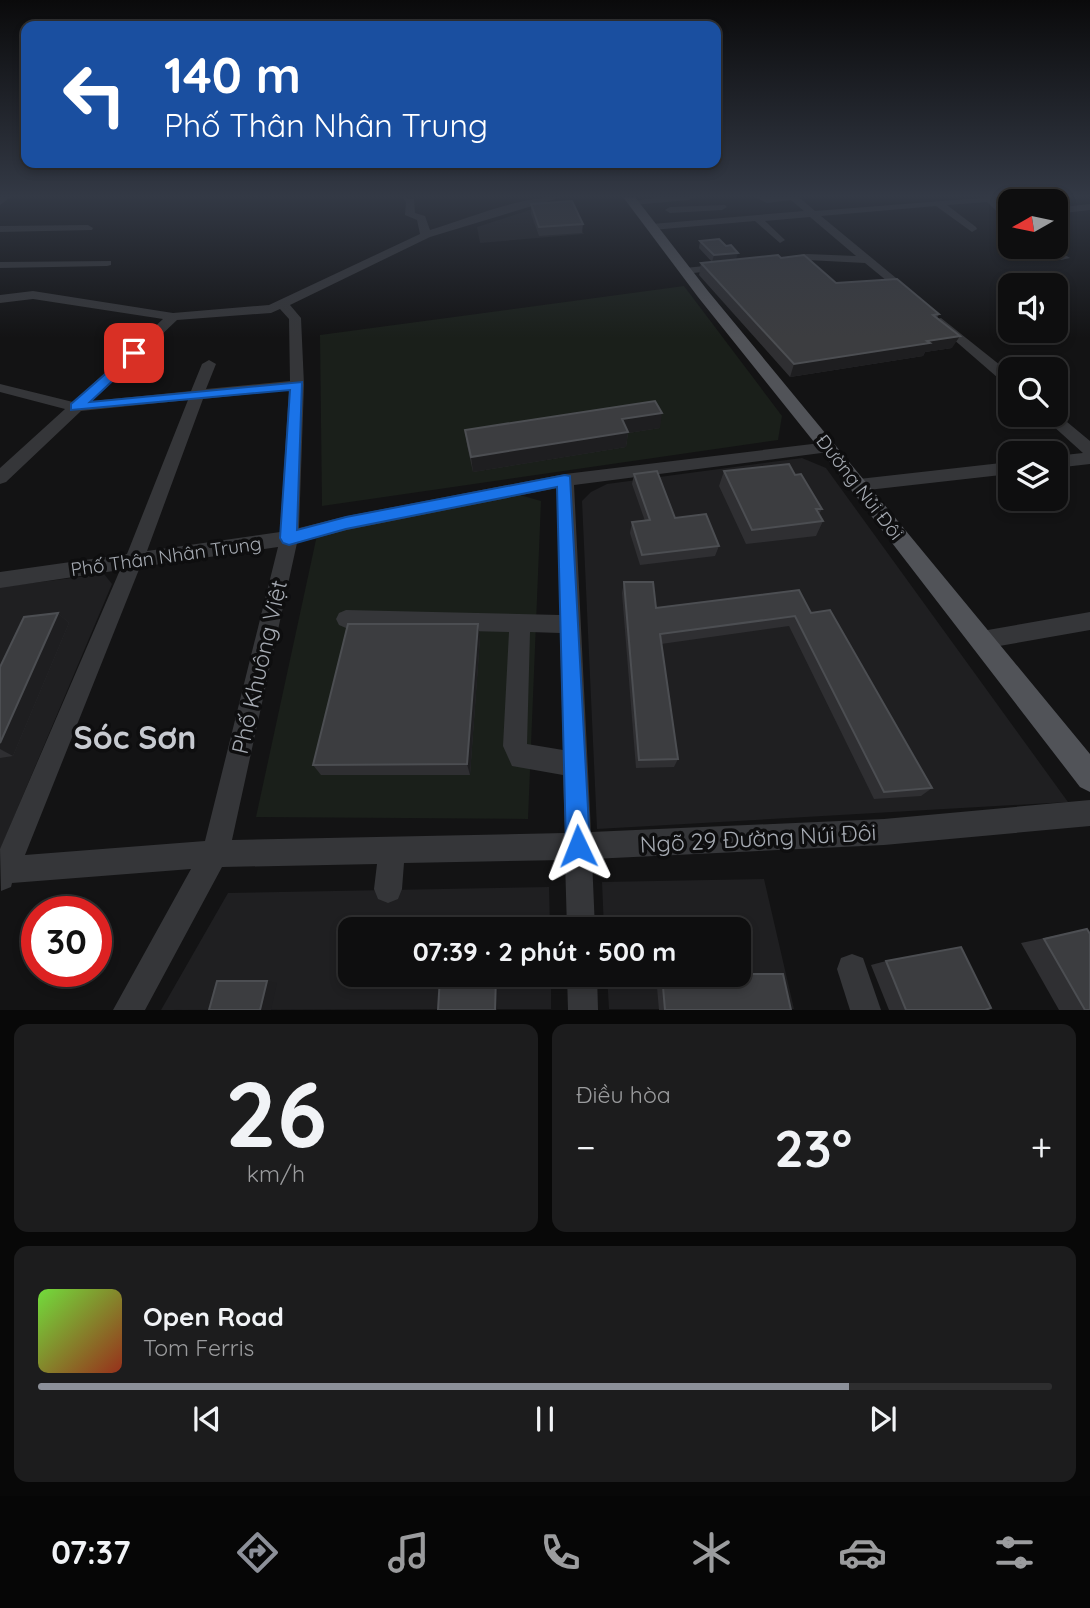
<!DOCTYPE html>
<html lang="vi">
<meta charset="utf-8">
<style>
:root{--surface:#0e0e0f;--page:#1c1c1d;--text:#f1f3f6;--muted:#9b9c9e;--line:#2e2e2f;--accent:#8c9099}
body{margin:0;font-family:Quicksand,sans-serif;background:var(--page);color:var(--text);height:100vh;display:flex;flex-direction:column;font-size:26px;white-space:nowrap}
*{box-sizing:border-box;margin:0}
p{font-size:23px;color:var(--muted)}
.icon{flex:none;width:38px;height:38px;fill:none;stroke:currentColor;stroke-width:2;stroke-linecap:round;stroke-linejoin:round}
.map{position:relative;height:1010px;overflow:hidden}
.details{display:flex;flex-direction:column;gap:14px;padding:14px;background:#080808;flex:1}
.details>*{flex:none}
.banner{position:absolute;left:21px;top:21px;width:700px;height:147px;border-radius:14px;box-shadow:0 4px 10px #0003,0 0 0 2px var(--line);background:#1a4fa0;color:#fff;overflow:hidden}
.needle{width:46px;rotate:261deg}
.fabs{position:absolute;left:998px;top:189px;display:grid;gap:14px}
.fabs a{display:grid;place-items:center;width:70px;height:70px;border-radius:14px;background:var(--surface);box-shadow:0 4px 10px #0003,0 0 0 2px var(--line);font-size:35px}
.speed{position:absolute;left:21px;top:896px;display:flex;gap:14px;font-size:35px;font-weight:700;text-align:center}
.speed>*{display:grid;place-content:center;width:91px;height:91px;border-radius:50%;background:var(--surface);box-shadow:0 4px 10px #0003,0 0 0 2px var(--line);line-height:1}
.speed .limit{border:10px solid #d22;background:#fff;color:#111}
.pin{position:absolute;display:grid;place-items:center;width:60px;height:60px;color:#fff;margin:-30px;border-radius:14px;box-shadow:0 4px 10px #0006}
.me{position:absolute;width:77px;margin:-38px;rotate:358deg;stroke-linejoin:round;filter:drop-shadow(0 0 5px #0008)}
.turn{display:flex;align-items:center;gap:24px;height:147px;padding:0 28px;font-size:32px}
.turn .icon{width:91px;height:91px;stroke-width:2.5}
.turn b{display:block;font-size:49px;line-height:60px}
.big{font-size:52px;font-weight:700;line-height:1.1}
.details .tile{flex:1;display:flex;flex-direction:column;justify-content:center;gap:10px;min-width:0;padding:0 24px;border-radius:14px;background:var(--page)}
.details .dial{align-items:center;gap:0}
.dial b{font-size:91px;line-height:1}
.song{display:flex;align-items:center;gap:21px}
.cover{width:84px;height:84px;border-radius:10px;background:linear-gradient(135deg,hsl(100 70% 55%),hsl(10 70% 35%))}
.played{height:7px;border-radius:4px;background:linear-gradient(90deg,var(--accent) 80%,var(--line) 80%)}
.keys{display:flex;justify-content:space-around;direction:ltr}
.heat{display:flex;justify-content:space-between;align-items:center;font-size:38px;direction:ltr}
.details .tiles{flex:1;display:grid;gap:14px;grid-template-columns:1fr 1fr}
.tile:last-child{grid-column:span 2}
.trip{position:absolute;left:338px;top:917px;width:413px;height:70px;border-radius:14px;background:var(--surface);box-shadow:0 4px 10px #0003,0 0 0 2px var(--line);font-weight:700;line-height:70px;text-align:center}
.tab-bar{display:flex;height:112px;justify-content:space-around;align-items:center;background:#060606;color:var(--muted)}
.tab-bar .icon{width:49px;height:49px}
.tab-bar .on{color:var(--accent)}
.tab-bar b{font-size:32px;color:var(--text)}
.map>svg:first-child{display:block}
.built{fill:#1f1f21}
.green{fill:#1a1f1a}
.lines{fill:none;stroke-linecap:round;stroke-linejoin:round}
.minor{fill:#353639;fill-rule:evenodd}
.major{fill:#515358;fill-rule:evenodd}
.wall{fill:#2f2f32}
.shaded-wall{fill:#1e1e20}
.building{fill:#3c3d40;stroke:#4c4e52;stroke-width:2}
.route{fill:#1a73e8;stroke:#114b97;stroke-width:2}
.labels{text-anchor:middle;dominant-baseline:central;stroke-width:7;stroke-linejoin:round;paint-order:stroke}
.street-label{font-size:19px;fill:#a6abb3;stroke:#0e0e0f}
.near-street-label{font-size:23px;fill:#a6abb3;stroke:#0e0e0f}
.near-district-label{font-size:32px;font-weight:bold;fill:#c7cad0;stroke:#0e0e0f}
</style>
<div class="map">
<svg width="1090" height="1010" viewBox="0 0 1090 1010">
<rect width="100%" height="100%" fill="#131314"/>
<g class="built">
<path d="M554 202 560 206H569L584 234 480 243 477 227Z"/>
<path d="M802 458 826 468 1068 802 597 829 582 501 591 492 607 484Z"/>
<path d="M104 574 112 584 0 850V587Z"/>
<path d="M764 879 794 1009H609L607 975H738V929H604L602 882Z"/>
<path d="M549 887 550 929H350V975H551V1009L161 1010 228 893Z"/>
</g>
<g class="green">
<path d="M684 286 782 416 778 440 322 506 320 335Z"/>
<path d="M520 495 541 501 528 819 256 817 317 535Z"/>
</g>
<g class="lines">
<g class="minor">
<path d="M0 197H11L0 205Z"/>
<path d="M402 197 414 199 415 213 425 216 430 230C471 218 518 196 562 197L430 237 290 305 301 318 304 385 299 528 347 516 565 474 829 442 837 447 829 452 574 485 591 832 884 819 1090 800V826L884 845 592 859 595 929H567L565 860 404 863 402 889 398 899 388 903 378 899 374 889 377 864 222 867 145 1010H113L191 869 12 883 11 887 1 891 0 849 120 570 0 588V572L127 554 188 400 81 411 6 482 0 484V468L65 409 0 392V384L73 402 163 319 33 299 0 303V295L33 291 173 313 269 305 420 234 417 220 405 215 406 202ZM280 309 289 319 290 381 206 389 216 364 209 360 202 364 191 391 92 401 177 320 271 313ZM289 390 280 532 147 551 203 399ZM557 488 560 615 346 610 339 613 336 619 339 625 346 628 509 632 503 746 512 766 563 775 565 833 232 840 297 543 347 530ZM278 547 205 841 25 855 140 567ZM530 632 560 633 563 750 527 744Z"/>
<path d="M658 197H694L689 200 632 205 627 202Z"/>
<path d="M754 197H799L815 211 993 197 1010 215V224L987 202 947 205 976 227 977 229 972 232 936 206 821 216 913 292V298L909 299 865 263 807 260 779 262V258L807 254 856 256 810 217 765 221 785 240 780 243 755 221 652 230 647 227 652 224 804 211 791 200 767 203Z"/>
<path d="M1090 204V210L1055 214V208Z"/>
<path d="M725 205 727 207 722 210 670 213 665 210 670 207Z"/>
<path d="M88 225 93 228 92 230 0 232V226Z"/>
<path d="M1039 247H1052L1070 258 1061 260Z"/>
<path d="M111 261V265L107 266 0 268V262Z"/>
<path d="M724 264 728 265V269L685 274 679 271 685 268Z"/>
<path d="M941 318 1010 373V385L1005 384 937 325V319Z"/>
<path d="M1055 412 1090 441V464L1055 468V456L1083 453 1041 415H1055Z"/>
<path d="M1010 462V474L859 491 851 485 859 479Z"/>
<path d="M1090 612V630L982 649 975 647 971 640 975 633 982 631Z"/>
<path d="M852 954 863 958 881 1010H850L837 969 841 958Z"/>
<path d="M567 975H597L598 1010H568Z"/>
</g>
<path class="major" d="M623 197H635L708 291 1090 754V792L1080 787 822 452 698 297Z"/>
</g>
<g class="wall">
<path d="M531 204 583 224 582 233 539 236 531 214Z"/>
<path d="M700 241 726 246 736 259 781 258 836 283 939 314 937 318 952 348 925 352 923 356 790 377 699 275 701 263 712 262 699 248Z"/>
<path d="M660 428 628 433 626 447 473 472 467 445 465 430Z"/>
<path d="M724 471 795 475 822 509 819 514 823 521 816 536 746 544 719 486Z"/>
<path d="M634 474 675 518 719 546 715 556 640 565 630 533 632 522 645 521 632 484Z"/>
<path d="M624 582 656 608 811 613 932 788 921 796 874 799 789 626 661 644 678 759 674 767 636 768 622 593Z"/>
<path d="M58 613 69 623 13 756 0 758V667Z"/>
<path d="M480 638 470 775H321L313 765Z"/>
<path d="M1087 929 1090 1010H1059L1021 943Z"/>
<path d="M886 961 985 1010H889L871 965Z"/>
<path d="M659 975H738L791 1010H659L656 976Z"/>
</g>
<g class="shaded-wall">
<path d="M738 253 736 259 712 262 714 255Z"/>
<path d="M960 336 952 348 925 352 923 356 790 377 794 364Z"/>
<path d="M662 413 660 428 628 433 626 447 473 472 471 457 622 419Z"/>
<path d="M58 613 69 623 13 756 0 749V743Z"/>
<path d="M478 624 480 638 470 775 467 764Z"/>
<path d="M496 977 498 979 497 1010H495Z"/>
<path d="M267 981 277 983 271 1010H260Z"/>
</g>
<g class="building">
<path d="M572 201 583 224 539 227 531 204Z"/>
<path d="M719 239 726 246 731 245 738 253 714 255 700 241Z"/>
<path d="M778 255 781 258 804 255 836 283 897 279 939 314 933 315 960 336 927 341 930 343 794 364 701 263Z"/>
<path d="M655 401 662 413 622 419 628 432 471 457 465 430Z"/>
<path d="M789 464 795 475 801 474 822 509H816L823 521 752 530 724 471Z"/>
<path d="M657 471 675 518 706 514 719 546 642 555 632 522 650 520 634 474Z"/>
<path d="M624 582H653L656 608 799 590 811 613 830 610 932 788 884 792 795 616 660 634 678 759 639 760Z"/>
<path d="M58 613 0 743V667L24 617Z"/>
<path d="M348 624H478L467 764 313 765Z"/>
<path d="M1087 929 1090 934V1010H1085L1044 939Z"/>
<path d="M961 947 991 1008 985 1010H906L886 961Z"/>
<path d="M738 974H783L791 1010H665L662 975H738Z"/>
<path d="M440 977H496L495 1010H438Z"/>
<path d="M217 981H267L260 1010H209Z"/>
</g>
<linearGradient id="sky" x2="0" y2="1"><stop stop-color="#0a0a0b"/><stop offset="0.58" stop-color="#333945"/><stop offset="1" stop-color="#333945" stop-opacity="0"/></linearGradient>
<rect width="1090" height="338" fill="url(#sky)"/>
<path class="route" d="M134 349 141 353 139 356 90 402 302 382 297 530 346 517 565 475 570 476 590 846 586 855 578 858 569 855 566 846 557 487 346 529 289 545 283 543 280 538 290 390 71 410V404Z"/>
<g class="labels">
<g class="street-label">
<text transform="translate(860 487) rotate(52)">Đường Núi Đôi</text>
<text transform="translate(166 556) rotate(-8)">Phố Thân Nhân Trung</text>
</g>
<g class="near-street-label">
<text transform="translate(259 667) rotate(-77)">Phố Khuông Việt</text>
<text transform="translate(758 838) rotate(-3)">Ngõ 29 Đường Núi Đôi</text>
</g>
<g class="near-district-label">
<text x="135" y="737">Sóc Sơn</text>
</g>
</g>
</svg>
<div class="fabs">
<a><svg class="needle" viewBox="-14 -14 28 28"><path d="M0-13l5 13h-10z" fill="#e53935"/><path d="M0 13l5-13h-10z" fill="#9b9c9e"/></svg></a>
<a><svg class="icon" aria-label="sound" viewBox="0 0 24 24"><path d="M4 9h4l5-4v14l-5-4H4zM17 9q2 3 0 6"/></svg></a>
<a><svg class="icon" aria-label="search" viewBox="0 0 24 24"><circle cx="10" cy="10" r="6"/><path d="M15 15l6 6"/></svg></a>
<a><svg class="icon" aria-label="layers" viewBox="0 0 24 24"><path d="M12 4l9 5-9 5-9-5zM3 14l9 5 9-5"/></svg></a>
</div>
<div class="speed"><div class="limit">30</div></div>
<div class="pin" style="left:134px;top:353px;background:#d93025"><svg class="icon" aria-label="arrive" viewBox="0 0 24 24"><path d="M6 21V4h12l-3 4 3 4H6"/></svg></div>
<svg class="me" style="left:578px;top:846px" viewBox="-20 -20 40 40"><path d="M0-17L14 15 0 8-14 15z" fill="#1a73e8" stroke="#fff" stroke-width="4"/></svg>
<div class="trip">07:39 · 2 phút · 500 m</div>
<div class="banner">
<div class="turn"><svg class="icon" aria-label="left" viewBox="0 0 24 24"><path d="M17 20v-9H6M10 6l-5 5 5 5"/></svg><div><b>140 m</b>Phố Thân Nhân Trung</div></div>
</div>
</div>
<section class="details">
<div class="tiles">
<div class="tile dial"><b>26</b><p>km/h</p></div>
<div class="tile"><p>Điều hòa</p>
<div class="heat"><a>−</a><b class="big">23°</b><a>+</a></div>
</div>
<div class="tile">
<div class="song"><i class="cover"></i><div><b>Open Road</b><p>Tom Ferris</p></div></div>
<div class="played"></div>
<div class="keys"><svg class="icon" aria-label="previous" viewBox="0 0 24 24"><path d="M18 5L8 12l10 7zM5 5v14"/></svg><svg class="icon" aria-label="pause" viewBox="0 0 24 24"><path d="M8 5v14M16 5v14"/></svg><svg class="icon" aria-label="next" viewBox="0 0 24 24"><path d="M6 5l10 7-10 7zM19 5v14"/></svg></div>
</div>
</div>
</section>
<nav class="tab-bar">
<b>07:37</b>
<svg class="icon on" aria-label="directions" viewBox="0 0 24 24"><path d="M12 3l9 9-9 9-9-9zM9 14v-3h6M13 9l2 2-2 2"/></svg>
<svg class="icon" aria-label="music" viewBox="0 0 24 24"><path d="M9 18V5l10-2v13"/><circle cx="6" cy="18" r="3"/><circle cx="16" cy="16" r="3"/></svg>
<svg class="icon" aria-label="phone" viewBox="0 0 24 24"><path d="M5 4h4l2 5-3 2q2 4 5 5l2-3 5 2v4C11 20 4 13 5 4z"/></svg>
<svg class="icon" aria-label="climate" viewBox="0 0 24 24"><path d="M12 3v18M4 7l16 10M4 17L20 7"/></svg>
<svg class="icon" aria-label="car" viewBox="0 0 24 24"><path d="M5 17H2v-5l4-1 3-4h7l3 4 3 1v5h-3M9 17h6M6 11h13"/><circle cx="7" cy="17" r="2"/><circle cx="17" cy="17" r="2"/></svg>
<svg class="icon" aria-label="filters" viewBox="0 0 24 24"><path d="M4 7h16M4 17h16"/><circle cx="9" cy="7" r="2"/><circle cx="15" cy="17" r="2"/></svg>
</nav>
